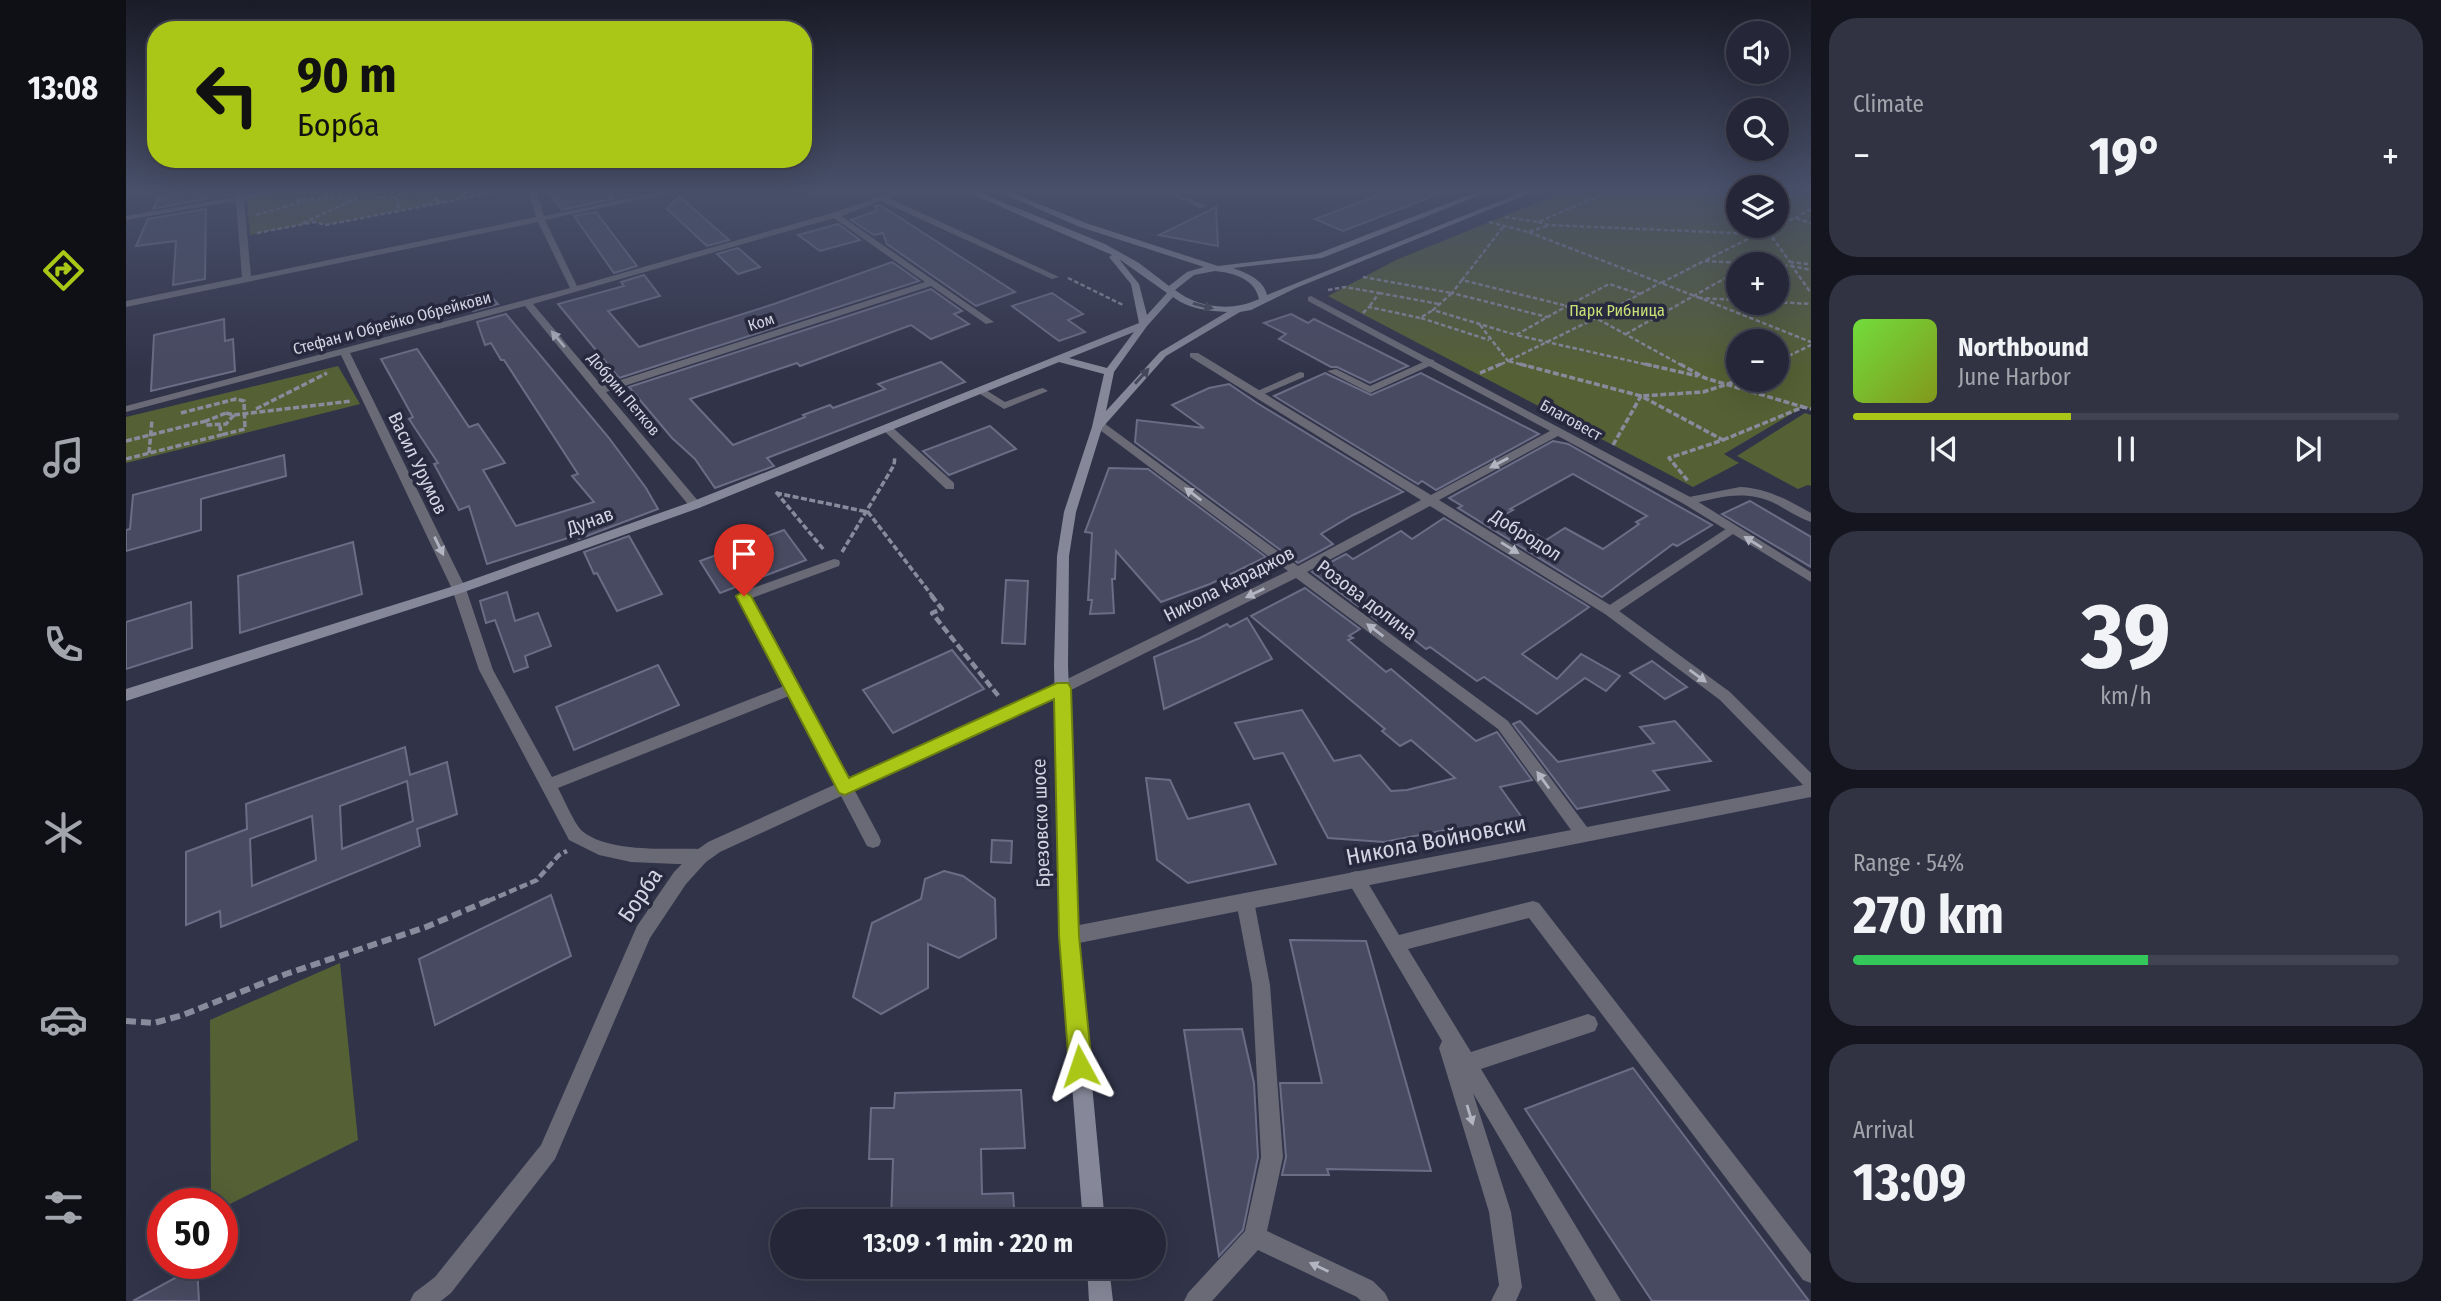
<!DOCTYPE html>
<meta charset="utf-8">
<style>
:root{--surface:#252637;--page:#313242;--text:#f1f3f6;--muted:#a3a5ad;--line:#424352;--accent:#aac718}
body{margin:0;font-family:"Fira Sans Condensed",sans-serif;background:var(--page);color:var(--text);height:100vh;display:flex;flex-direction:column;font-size:26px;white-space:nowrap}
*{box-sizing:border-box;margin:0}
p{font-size:23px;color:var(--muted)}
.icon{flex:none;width:38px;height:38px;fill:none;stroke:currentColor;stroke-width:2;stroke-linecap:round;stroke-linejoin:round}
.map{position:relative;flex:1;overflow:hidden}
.sheet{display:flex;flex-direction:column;gap:18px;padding:18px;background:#14151e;width:630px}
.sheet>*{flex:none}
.hud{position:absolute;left:21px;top:21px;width:665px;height:147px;border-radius:28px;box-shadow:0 7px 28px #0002,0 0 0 2px var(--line);background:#aac718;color:#111;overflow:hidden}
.controls{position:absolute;left:1600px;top:21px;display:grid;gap:14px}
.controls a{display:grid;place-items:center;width:63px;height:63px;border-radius:50%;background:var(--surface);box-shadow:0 7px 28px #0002,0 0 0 2px var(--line);font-size:35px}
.speed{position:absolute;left:21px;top:1188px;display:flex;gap:14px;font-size:35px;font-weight:700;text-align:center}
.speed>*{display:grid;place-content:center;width:91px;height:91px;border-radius:50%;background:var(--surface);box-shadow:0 7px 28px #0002,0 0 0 2px var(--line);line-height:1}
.speed .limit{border:10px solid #d22;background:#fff;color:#111}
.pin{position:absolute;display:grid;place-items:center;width:60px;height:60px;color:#fff;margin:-72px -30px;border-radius:50% 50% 50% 0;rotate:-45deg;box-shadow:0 0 7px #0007}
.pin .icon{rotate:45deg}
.me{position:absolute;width:77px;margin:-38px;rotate:355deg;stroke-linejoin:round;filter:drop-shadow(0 0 5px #0008)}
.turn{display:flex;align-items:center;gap:24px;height:147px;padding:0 35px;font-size:32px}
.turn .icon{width:91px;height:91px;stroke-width:2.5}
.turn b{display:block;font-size:49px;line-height:60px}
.big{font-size:52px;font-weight:700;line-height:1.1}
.sheet .widget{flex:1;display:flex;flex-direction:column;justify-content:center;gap:10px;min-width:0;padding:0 24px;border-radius:28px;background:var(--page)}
.sheet .dial{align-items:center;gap:0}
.dial b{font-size:91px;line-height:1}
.song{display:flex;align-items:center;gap:21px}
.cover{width:84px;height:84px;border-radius:10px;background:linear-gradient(135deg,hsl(100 70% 55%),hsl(70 70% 35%))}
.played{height:7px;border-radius:4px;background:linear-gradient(90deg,var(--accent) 40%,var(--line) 40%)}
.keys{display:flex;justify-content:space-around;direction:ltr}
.heat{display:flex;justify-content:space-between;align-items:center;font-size:38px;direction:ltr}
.charge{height:10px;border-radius:5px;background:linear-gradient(90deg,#34c759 54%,var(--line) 0)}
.trip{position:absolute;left:644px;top:1209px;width:396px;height:70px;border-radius:35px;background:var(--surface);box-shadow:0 7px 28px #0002,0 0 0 2px var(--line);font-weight:700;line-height:70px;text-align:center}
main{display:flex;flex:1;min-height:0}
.dock{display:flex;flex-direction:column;width:126px;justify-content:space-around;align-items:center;background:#0f0f16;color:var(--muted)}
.dock .icon{width:49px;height:49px}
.dock .active{color:var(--accent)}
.dock b{font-size:32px;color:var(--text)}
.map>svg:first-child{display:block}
.green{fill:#566035;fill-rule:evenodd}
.building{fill:#484a61;stroke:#6b6d86;stroke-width:2;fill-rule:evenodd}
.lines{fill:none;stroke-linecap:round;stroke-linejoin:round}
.path-far3{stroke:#898b9c;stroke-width:2.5;stroke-dasharray:4.5 2.5;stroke-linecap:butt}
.path-far2{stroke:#898b9c;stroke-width:3.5;stroke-dasharray:6 2.5;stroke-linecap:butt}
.path-far1{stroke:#898b9c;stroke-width:4.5;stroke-dasharray:8 3.5;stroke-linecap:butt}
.path{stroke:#898b9c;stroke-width:6;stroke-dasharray:10 5;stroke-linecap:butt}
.lane{fill:#696a76;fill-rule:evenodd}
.street{fill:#696a76;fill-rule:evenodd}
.secondary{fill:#868899;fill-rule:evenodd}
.oneway{fill:#444659}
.oneway2{fill:#b3b5c2}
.route{fill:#aac718;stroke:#6e8110;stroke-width:2}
.labels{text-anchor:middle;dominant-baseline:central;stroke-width:7;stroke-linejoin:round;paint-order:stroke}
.far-park-label{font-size:16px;fill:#c9e177;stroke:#28293e}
.far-street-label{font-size:16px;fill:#d3d5e3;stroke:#28293e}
.street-label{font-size:19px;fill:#d3d5e3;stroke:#28293e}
.near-street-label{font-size:23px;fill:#d3d5e3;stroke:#28293e}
</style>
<main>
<nav class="dock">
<b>13:08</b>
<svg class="icon active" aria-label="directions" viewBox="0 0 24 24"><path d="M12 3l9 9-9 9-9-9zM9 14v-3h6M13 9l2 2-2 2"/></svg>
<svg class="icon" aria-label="music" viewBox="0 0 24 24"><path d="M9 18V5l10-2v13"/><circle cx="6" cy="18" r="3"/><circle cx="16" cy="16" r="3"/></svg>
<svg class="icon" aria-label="phone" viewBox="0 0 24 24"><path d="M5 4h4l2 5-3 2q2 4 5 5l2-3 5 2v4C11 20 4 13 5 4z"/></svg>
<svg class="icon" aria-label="climate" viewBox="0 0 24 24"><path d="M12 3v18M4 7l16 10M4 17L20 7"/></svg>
<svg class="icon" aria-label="car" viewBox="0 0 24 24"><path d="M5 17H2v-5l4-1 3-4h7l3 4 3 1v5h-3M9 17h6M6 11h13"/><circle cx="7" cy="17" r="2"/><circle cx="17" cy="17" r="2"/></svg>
<svg class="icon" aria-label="filters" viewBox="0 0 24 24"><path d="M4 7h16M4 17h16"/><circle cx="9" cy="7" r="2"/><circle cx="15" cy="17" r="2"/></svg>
</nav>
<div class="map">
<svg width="1685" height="1301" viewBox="0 0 1685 1301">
<rect width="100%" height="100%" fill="#313349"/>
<g class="green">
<path d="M173 190H360L362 193 200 225 189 222 124 235 121 199Z"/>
<path d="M1442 190H1612V226H1650V190H1685V409L1677 407 1598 454 1613 463 1567 487 1202 296 1270 260ZM1612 264H1650V303H1612ZM1612 341H1650V380H1612Z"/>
<path d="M212 366 234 404 0 463V417Z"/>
<path d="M1679 413 1685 415V486L1682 485 1672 489 1611 456Z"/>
<path d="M214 963 232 1140 96 1208V1204H85L84 1020Z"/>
</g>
<g class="building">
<path d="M66 190H81L80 199 27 209 33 196Z"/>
<path d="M422 190H486L487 199 436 210Z"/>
<path d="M1266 190 1318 192 1217 231 1189 219Z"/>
<path d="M553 196 603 240 581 246 541 209Z"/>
<path d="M753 205 762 210 889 292 850 306 761 244 757 233 748 235 725 220 750 211 749 206Z"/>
<path d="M1090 207 1092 246 1033 235 1074 215Z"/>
<path d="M80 209 79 279 47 285 50 241 10 246 22 219Z"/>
<path d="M470 212 511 266 488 273 448 216Z"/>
<path d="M712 224 734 240 694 251 672 235Z"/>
<path d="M612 248 634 267 612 274 591 254Z"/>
<path d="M766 262 793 281 493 378 432 304 498 286 495 282 518 275 534 296 482 311 513 347 648 304Z"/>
<path d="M805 289 836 311 828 314 843 324 805 339 785 325 674 366 671 363 564 399 607 445 679 417 677 415 704 405 707 408 759 389 752 384 815 362 839 382 641 458 648 466 589 488 569 459 546 438 503 387Z"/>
<path d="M361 292 372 304 347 311 342 296Z"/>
<path d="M926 293 957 314 942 320 959 332 933 341 886 306Z"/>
<path d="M380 314 483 438 520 488 532 509 453 539 451 535 361 564 343 506 333 510 308 464 312 463 283 419 287 417 255 359 291 349 343 427 352 424 379 463 357 470 390 526 468 502 446 476 452 474 378 360H375L365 343 359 345 351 322Z"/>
<path d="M1165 314 1182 323 1188 319 1282 366 1244 383 1211 367H1205L1153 339 1160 334 1138 323Z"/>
<path d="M98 319 99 341 107 339 109 371 25 391 28 335Z"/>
<path d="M1199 373 1245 395 1295 373 1413 434 1310 490 1296 481 1292 484 1148 396Z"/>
<path d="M1103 384 1131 403 1277 492 1227 515 1195 534 1207 544 1172 563 1009 442 1011 420 1078 428 1046 405 1083 388Z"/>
<path d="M864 426 890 449 823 475 797 451Z"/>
<path d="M1427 441 1442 444 1586 525 1551 546 1547 544 1476 597 1332 508 1336 506 1323 498ZM1447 474 1521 516 1510 522 1513 524 1477 549 1439 528 1420 540 1378 515 1387 510 1384 509Z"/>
<path d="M158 455 160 476 75 499V530L0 551V530L4 529 7 495Z"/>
<path d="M983 468 1022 469 1140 557 1084 584 1035 602 990 551 989 579H986L988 613 964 614 966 600H962L966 533 959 532Z"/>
<path d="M1624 501 1685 537V567L1596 514Z"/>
<path d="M1318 518 1463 607 1396 654 1431 679 1455 654 1494 676 1480 691 1459 678 1411 714 1358 677 1351 681 1304 647 1300 649 1258 616 1251 620 1186 572 1220 554 1227 559 1275 531 1286 539Z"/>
<path d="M658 530 680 560 594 593 574 561Z"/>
<path d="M503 536 536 594 491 611 471 573 468 574 458 552Z"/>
<path d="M227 542 236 594 114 633 112 576Z"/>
<path d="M880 580 902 581 899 644 876 643Z"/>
<path d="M1179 588 1234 629 1223 636 1227 638 1222 640 1260 672 1265 669 1350 741 1371 732 1406 780 1374 787 1397 819 1321 833 1319 830 1258 842 1202 838 1157 753 1128 759 1109 723 1176 710 1208 761 1234 755 1265 791 1281 790 1329 778 1285 740 1274 746 1256 731 1259 729 1125 616Z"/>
<path d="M381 592 389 621 412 613 425 646 399 656 402 667 388 672 369 620 360 623 354 601Z"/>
<path d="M65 602 66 648 0 669V622Z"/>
<path d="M1121 618 1146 659 1038 709 1028 657 1074 638 1101 624 1104 627Z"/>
<path d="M826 650 858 689 767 733 737 690Z"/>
<path d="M1526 661 1561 687 1539 699 1504 673Z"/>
<path d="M532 665 553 705 448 750 430 707Z"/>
<path d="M1394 721 1432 762 1528 743 1514 727 1549 721 1585 761 1527 771 1543 790 1451 809 1387 724Z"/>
<path d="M279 747 284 775 321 762 331 814 291 829 294 846 95 927 94 911 60 925V852L121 829 120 804ZM281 781 287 821 216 849 214 806ZM186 816 190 860 126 886 124 839Z"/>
<path d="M1020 778 1044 780 1062 819 1123 804 1150 864 1062 883 1031 860Z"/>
<path d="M866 840 886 841 885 863 865 862Z"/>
<path d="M818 871 837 876 869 899 870 938 833 958 802 944V988L755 1014 727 997 746 923 795 899 799 879Z"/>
<path d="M425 895 445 956 309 1025 293 959Z"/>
<path d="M1164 940 1240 941 1305 1171 1201 1169 1203 1175H1156L1160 1157 1154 1083H1196Z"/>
<path d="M1116 1029 1128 1083 1132 1157 1117 1230 1093 1256 1058 1030Z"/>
<path d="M1507 1068 1683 1301H1526L1399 1109Z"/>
<path d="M895 1090 899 1148 855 1149 856 1194 887 1193 889 1222H765L767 1159H743L745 1108H768L769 1093Z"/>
<path d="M71 1266 73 1301H7Z"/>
</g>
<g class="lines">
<g class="path-far3">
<path d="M242 190V196L265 198 287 190"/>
<path d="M289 190 316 202"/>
<path d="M198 196 219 190"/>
<path d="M270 197 273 211"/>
<path d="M333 198 345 190"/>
<path d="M170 200 232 197"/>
<path d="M1650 202 1681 190"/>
<path d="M130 215 179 201"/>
<path d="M1379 217 1412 222 1487 190"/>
<path d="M1650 218 1657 223 1641 230 1664 262"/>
<path d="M1669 218 1685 209"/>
<path d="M1363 222 1402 232"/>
<path d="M1412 222 1422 225 1632 234 1641 230"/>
<path d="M177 223 240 194"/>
<path d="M1657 223 1669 218 1685 223"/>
<path d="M1421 226 1402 232 1535 283"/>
<path d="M1377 227 1336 280 1441 306 1483 284 1514 294 1470 318 1557 366"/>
<path d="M131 233 189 222 200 225 381 190"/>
<path d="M1580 260 1632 234"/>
<path d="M1682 264 1664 262 1666 266 1685 270"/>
<path d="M1650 265 1666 266 1685 293"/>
<path d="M1237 277 1326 293 1307 310 1390 335"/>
<path d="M942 278 997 305"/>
<path d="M1336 280 1326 293 1421 317"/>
<path d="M1202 290 1219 287 1253 293 1243 307"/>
<path d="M1253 293 1313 304"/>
<path d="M1514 294 1534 283"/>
<path d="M1574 298 1535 283 1578 261 1637 264"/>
<path d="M1612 300 1574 298 1685 342"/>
<path d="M1650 302 1685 304"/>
<path d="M1237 313 1243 307 1294 318 1307 310"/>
<path d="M1295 318 1363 340"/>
<path d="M1469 318 1441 306 1390 335 1527 366"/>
<path d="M1354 325 1382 361 1371 366"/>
<path d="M1500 334 1612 271"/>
<path d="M1650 362 1685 345"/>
<path d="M1401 366 1382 361 1470 318"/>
</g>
<g class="path-far2">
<path d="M1394 364 1515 396 1577 392 1614 380"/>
<path d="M1519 364 1572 376"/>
<path d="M1554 364 1579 378 1677 407"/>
<path d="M1354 373 1375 364"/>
<path d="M130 409 201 373"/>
<path d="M55 413 110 399 118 401 119 429 95 435"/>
<path d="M100 413 108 415 100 424 80 425V421Z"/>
<path d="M108 415 225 401"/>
<path d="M1597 440 1677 407 1685 409"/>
<path d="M0 441 80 421"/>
<path d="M1487 445 1515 396 1597 440 1543 458 1562 481"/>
<path d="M23 453 26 420"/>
<path d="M0 459 95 435 94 426"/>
<path d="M650 492 698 550"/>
<path d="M650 493 742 512 807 597"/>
<path d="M716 552 768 465 769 456"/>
</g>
<g class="path-far1">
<path d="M805 595 816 609 806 613 874 698"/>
<path d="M362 901 411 880 433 855 441 851"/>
</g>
<path class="path" d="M0 1021 28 1023 57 1015 160 974 300 927 366 899"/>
<g class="lane">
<path d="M755 197H761L933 277 926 279 755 201Z"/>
<path d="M1304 359 1308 360V364L1244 393 1201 371 1210 369 1244 386Z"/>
<path d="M1174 372 1178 373V377L1136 395 1132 396 1127 393Z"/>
<path d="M855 387 879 402 913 389 917 388 922 391 878 409 851 392 850 390Z"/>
<path d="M761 425 765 426 828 483V489H820L757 430 756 428Z"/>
<path d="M1614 487C1640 488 1662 500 1685 513V522C1673 518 1661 510 1650 504 1620 489 1593 497 1562 505L1556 501 1558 498Z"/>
<path d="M1606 525 1612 529 1610 532 1489 614H1479L1477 611 1479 608Z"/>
<path d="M708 559 713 560 714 563 713 566 626 598 753 836 755 841 753 846 747 848 741 846 663 696 432 788C438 799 448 823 456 831 483 853 541 848 574 849L580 852 582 857 580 862 574 865 505 862 473 855 443 840 353 670 326 589 328 586H338L340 589 367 670 426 777 658 686 611 596 613 593Z"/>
<path d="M1230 871 1236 873 1273 935 1407 901 1413 903 1685 1254V1283L1677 1280 1403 918 1282 949 1345 1052 1462 1014 1469 1017 1472 1024 1469 1031 1355 1069 1495 1301H1470L1347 1093 1385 1212 1396 1287 1390 1301H1365L1373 1285 1363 1212 1313 1048 1316 1041 1224 885 1221 879 1224 873Z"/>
<path d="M1119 893 1125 895 1128 901 1144 985 1157 1157 1141 1231 1247 1281 1259 1293 1263 1301H1235L1231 1297 1132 1250 1086 1301H1058L1062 1293 1119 1231 1135 1157 1126 985 1110 901 1113 895Z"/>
</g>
<g class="street">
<path d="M109 190H117V195L148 190H165L118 200 125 276 410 217 402 190H410L418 216 544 190H559L419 220 451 286 706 213 773 190H784L715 216 868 322 860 324 805 286 480 392 573 502 575 505 573 508H565L399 306 224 353 340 589 333 594 326 589 215 355 0 412V406L444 288 412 222 0 307V301L116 277 110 201 0 220V216L110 197ZM708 218 799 282 476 386 407 304Z"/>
<path d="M1032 190H1043L1081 206 1074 208Z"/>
<path d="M1185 296 1566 498 1685 572V582L1558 504 1432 436 1313 500 1489 608 1604 692 1685 773V797L943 945 937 942 934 936 937 930 943 927 1445 830 1372 729 1170 578 941 692 594 852 580 862 560 884 524 938 429 1159 325 1293 315 1301H284L288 1293 309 1277 415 1145 511 926 548 872 568 852 582 842 931 684 1162 571 970 427V423H978L1172 566 1295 500 1064 357V353H1072L1305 495 1424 431 1182 301V297ZM1304 506 1479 614 1594 700 1677 785 1461 827 1382 721 1181 572Z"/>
</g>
<g class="secondary">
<path d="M836 190H847L979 244 1013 263 1043 286 1061 272 1078 267 954 227 868 190H879L960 223 1092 266 1191 254 1356 190H1367L1196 258 1107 268C1121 273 1138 280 1141 295L1401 190H1412L1170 288 1125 310 1114 312 1040 356 976 428 950 512 943 556 942 665 952 936 979 1222H957L934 936 928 665 931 556 938 512 966 427 978 374 933 362 573 508 338 592 0 701V689L328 586 565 502 1013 323 1005 284 983 257 986 255ZM993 259 1041 293 1021 315 1013 284ZM1089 271C1108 273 1129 279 1133 299 1106 312 1072 308 1049 290L1068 275ZM1047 297C1062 309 1083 311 1101 312L1034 352 980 411 988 372 1021 326ZM1008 332 981 368 943 358Z"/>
<path d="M961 1267H983L987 1301H963Z"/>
</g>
</g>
<defs><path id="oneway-solid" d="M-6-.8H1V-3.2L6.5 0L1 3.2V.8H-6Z" transform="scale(1.75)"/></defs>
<g class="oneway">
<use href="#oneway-solid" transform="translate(1077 306) rotate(14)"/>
<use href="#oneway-solid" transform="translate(1016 376) rotate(-48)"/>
</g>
<g class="oneway2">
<use href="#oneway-solid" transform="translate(432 339) rotate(-130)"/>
<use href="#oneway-solid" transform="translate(1373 463) rotate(152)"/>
<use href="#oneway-solid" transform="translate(1067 494) rotate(-143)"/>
<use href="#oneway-solid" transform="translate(1627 542) rotate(-148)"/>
<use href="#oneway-solid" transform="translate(313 546) rotate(64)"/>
<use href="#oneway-solid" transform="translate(1384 548) rotate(32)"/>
<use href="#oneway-solid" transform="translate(1129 593) rotate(154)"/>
<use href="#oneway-solid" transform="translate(1249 630) rotate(-143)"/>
<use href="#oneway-solid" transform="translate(1572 676) rotate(36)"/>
<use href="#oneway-solid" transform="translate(1417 780) rotate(-126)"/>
<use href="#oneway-solid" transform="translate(1344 1115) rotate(73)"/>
<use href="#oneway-solid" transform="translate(1193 1267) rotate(-155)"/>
</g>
<linearGradient id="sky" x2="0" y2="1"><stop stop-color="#1b1c28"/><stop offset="0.51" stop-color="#48506a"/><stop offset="1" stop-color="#48506a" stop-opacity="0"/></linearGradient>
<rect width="1685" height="372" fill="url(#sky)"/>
<path class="route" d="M618 591 625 596 723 778 931 683H942L945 688 953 936 966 1066 962 1074 954 1077 946 1074 943 1066 933 936 928 699 719 795 713 793 610 596Z"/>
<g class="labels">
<g class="far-park-label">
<text x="1491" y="310">Парк Рибница</text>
</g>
<g class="far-street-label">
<text transform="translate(635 322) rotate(-18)">Ком</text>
<text transform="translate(266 323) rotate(-15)">Стефан и Обрейко Обрейкови</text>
<text transform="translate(498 394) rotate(50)">Добрин Петков</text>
<text transform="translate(1445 420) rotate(29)">Благовест</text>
</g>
<g class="street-label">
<text transform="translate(292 463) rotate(64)">Васил Урумов</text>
<text transform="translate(464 521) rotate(-20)">Дунав</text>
<text transform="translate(1400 535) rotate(32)">Добродол</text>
<text transform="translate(1103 584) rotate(-27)">Никола Караджов</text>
<text transform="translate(1241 600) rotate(37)">Розова долина</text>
<text transform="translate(915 823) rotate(-92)">Брезовско шосе</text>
</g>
<g class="near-street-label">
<text transform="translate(1310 840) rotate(-11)">Никола Войновски</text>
<text transform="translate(514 895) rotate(-56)">Борба</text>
</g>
</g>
</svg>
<div class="controls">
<a><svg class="icon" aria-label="sound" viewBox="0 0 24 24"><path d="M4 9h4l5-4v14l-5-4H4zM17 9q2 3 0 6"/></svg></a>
<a><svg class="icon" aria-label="search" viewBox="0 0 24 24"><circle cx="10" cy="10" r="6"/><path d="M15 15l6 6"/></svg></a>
<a><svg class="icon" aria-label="layers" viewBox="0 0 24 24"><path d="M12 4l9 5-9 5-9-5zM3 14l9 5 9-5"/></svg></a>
<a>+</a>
<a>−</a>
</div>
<div class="speed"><div class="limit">50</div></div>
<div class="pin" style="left:618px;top:596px;background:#d93025"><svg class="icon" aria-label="arrive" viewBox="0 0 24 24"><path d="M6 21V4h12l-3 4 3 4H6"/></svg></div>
<svg class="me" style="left:954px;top:1066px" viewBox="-20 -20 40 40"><path d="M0-17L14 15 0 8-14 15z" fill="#aac718" stroke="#fff" stroke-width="4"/></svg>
<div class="trip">13:09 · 1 min · 220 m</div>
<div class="hud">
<div class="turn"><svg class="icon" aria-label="left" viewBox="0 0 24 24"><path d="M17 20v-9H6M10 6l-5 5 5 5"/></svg><div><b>90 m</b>Борба</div></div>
</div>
</div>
<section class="sheet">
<div class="widget"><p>Climate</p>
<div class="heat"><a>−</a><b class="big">19°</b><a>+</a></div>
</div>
<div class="widget">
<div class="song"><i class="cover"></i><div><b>Northbound</b><p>June Harbor</p></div></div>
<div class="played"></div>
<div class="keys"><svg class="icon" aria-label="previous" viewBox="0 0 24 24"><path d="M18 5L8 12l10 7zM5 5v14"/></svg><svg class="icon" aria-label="pause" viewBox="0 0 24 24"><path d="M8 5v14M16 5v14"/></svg><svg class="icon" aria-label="next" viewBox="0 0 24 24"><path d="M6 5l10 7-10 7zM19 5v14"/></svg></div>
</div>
<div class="widget dial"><b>39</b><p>km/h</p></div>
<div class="widget"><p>Range · 54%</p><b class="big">270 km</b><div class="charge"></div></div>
<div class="widget"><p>Arrival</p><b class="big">13:09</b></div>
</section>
</main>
